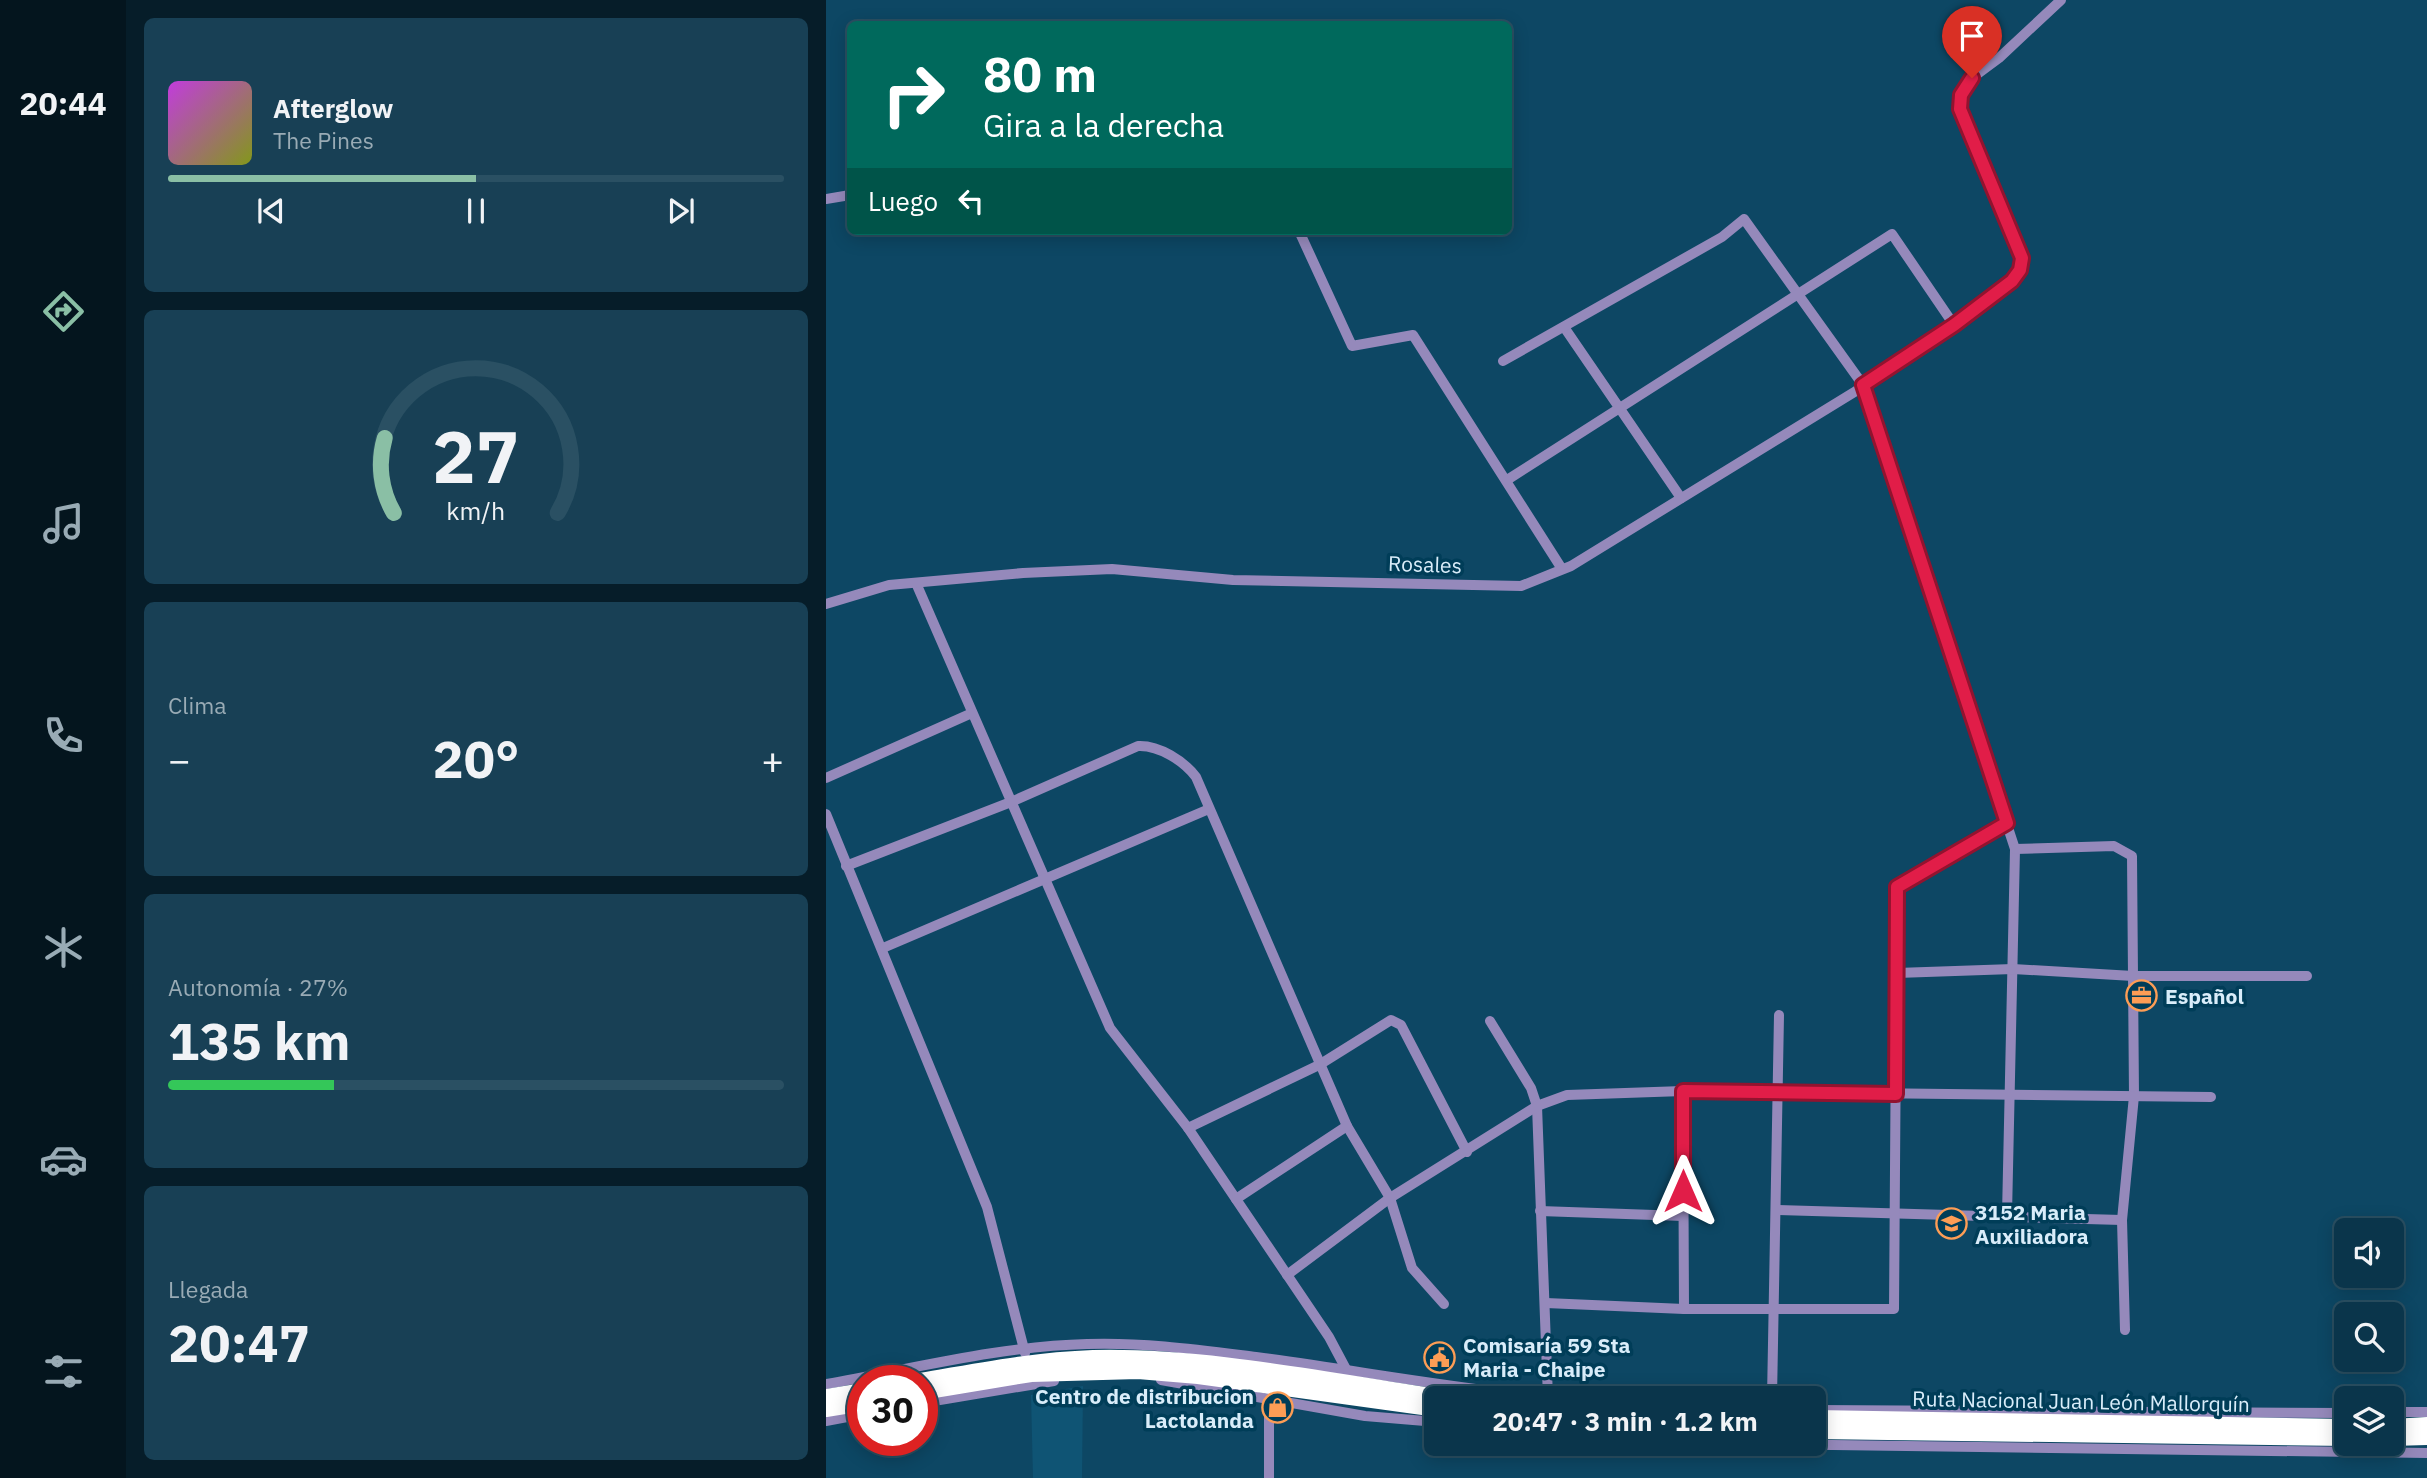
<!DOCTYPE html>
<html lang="es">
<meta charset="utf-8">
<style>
:root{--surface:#0a354b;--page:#184055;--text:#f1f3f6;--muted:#99abb5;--line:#2a5063;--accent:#8abfa5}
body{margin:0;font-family:"IBM Plex Sans",sans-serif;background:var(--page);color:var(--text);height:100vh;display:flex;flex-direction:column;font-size:26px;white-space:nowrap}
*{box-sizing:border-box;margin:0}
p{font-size:23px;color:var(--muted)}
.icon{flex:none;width:38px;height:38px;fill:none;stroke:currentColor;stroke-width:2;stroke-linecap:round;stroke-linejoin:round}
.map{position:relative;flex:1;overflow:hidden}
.side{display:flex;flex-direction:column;gap:18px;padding:18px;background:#061d29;width:700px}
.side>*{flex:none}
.banner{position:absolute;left:21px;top:21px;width:665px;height:214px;border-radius:10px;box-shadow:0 4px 18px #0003,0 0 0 2px var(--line);background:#00695c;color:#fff;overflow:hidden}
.tools{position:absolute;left:1508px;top:1218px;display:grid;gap:14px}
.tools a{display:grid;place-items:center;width:70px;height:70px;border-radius:10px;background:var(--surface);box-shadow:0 4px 18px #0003,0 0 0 2px var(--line);font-size:35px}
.speed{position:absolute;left:21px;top:1365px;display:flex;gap:14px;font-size:35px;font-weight:700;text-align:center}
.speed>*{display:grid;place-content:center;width:91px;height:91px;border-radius:50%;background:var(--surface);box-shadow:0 4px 18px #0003,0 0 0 2px var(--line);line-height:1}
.speed .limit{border:10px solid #d22;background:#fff;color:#111}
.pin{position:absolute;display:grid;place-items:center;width:60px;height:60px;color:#fff;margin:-72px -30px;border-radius:50% 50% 50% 0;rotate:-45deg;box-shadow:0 0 7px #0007}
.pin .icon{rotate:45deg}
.me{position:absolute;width:77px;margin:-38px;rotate:0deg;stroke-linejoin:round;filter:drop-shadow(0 0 5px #0008)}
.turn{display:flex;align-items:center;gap:24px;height:147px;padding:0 21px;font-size:32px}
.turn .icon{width:91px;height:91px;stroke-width:2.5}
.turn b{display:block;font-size:49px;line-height:60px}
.then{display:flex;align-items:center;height:66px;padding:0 21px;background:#0003;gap:14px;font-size:26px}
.big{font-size:52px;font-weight:700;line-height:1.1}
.side .card{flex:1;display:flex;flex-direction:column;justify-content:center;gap:10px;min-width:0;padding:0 24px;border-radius:10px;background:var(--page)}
.side .dial{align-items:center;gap:0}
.dial svg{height:182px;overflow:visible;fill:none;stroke:var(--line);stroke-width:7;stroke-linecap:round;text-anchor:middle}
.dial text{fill:var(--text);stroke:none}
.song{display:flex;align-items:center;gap:21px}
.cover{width:84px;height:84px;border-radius:10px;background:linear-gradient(135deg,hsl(290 70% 55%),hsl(70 70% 35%))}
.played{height:7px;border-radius:4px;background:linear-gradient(90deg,var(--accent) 50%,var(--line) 50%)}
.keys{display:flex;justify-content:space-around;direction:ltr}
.heat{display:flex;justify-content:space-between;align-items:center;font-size:38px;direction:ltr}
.charge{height:10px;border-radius:5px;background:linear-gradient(90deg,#34c759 27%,var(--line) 0)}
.trip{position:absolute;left:598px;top:1386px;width:402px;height:70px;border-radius:10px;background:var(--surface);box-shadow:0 4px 18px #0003,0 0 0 2px var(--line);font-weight:700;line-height:70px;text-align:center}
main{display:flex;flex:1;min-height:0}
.dock{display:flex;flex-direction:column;width:126px;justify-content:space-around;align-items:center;background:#04151e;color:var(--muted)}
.dock .icon{width:49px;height:49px}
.dock .selected{color:var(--accent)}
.dock b{font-size:32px;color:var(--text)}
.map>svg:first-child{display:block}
.built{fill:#0f5474}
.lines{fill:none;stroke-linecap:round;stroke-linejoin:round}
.minor{stroke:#9589bb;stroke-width:10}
.highway{stroke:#fff;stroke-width:16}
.route-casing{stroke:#92132f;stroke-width:18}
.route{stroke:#e11d48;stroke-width:12}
.labels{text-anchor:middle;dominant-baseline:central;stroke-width:7;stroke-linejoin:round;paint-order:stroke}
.street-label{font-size:21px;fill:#d9edfa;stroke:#003d58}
.poi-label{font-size:21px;font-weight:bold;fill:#d9edfa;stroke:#003d58;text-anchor:start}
</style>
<main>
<nav class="dock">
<b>20:44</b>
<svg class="icon selected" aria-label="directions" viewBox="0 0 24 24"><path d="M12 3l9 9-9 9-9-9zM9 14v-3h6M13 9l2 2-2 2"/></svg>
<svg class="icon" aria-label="music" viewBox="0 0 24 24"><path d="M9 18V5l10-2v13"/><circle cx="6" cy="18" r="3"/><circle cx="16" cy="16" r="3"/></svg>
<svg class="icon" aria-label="phone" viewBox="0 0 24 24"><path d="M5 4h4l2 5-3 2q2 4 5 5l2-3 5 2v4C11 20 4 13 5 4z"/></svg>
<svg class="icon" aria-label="climate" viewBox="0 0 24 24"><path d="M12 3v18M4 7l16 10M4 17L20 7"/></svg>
<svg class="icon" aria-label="car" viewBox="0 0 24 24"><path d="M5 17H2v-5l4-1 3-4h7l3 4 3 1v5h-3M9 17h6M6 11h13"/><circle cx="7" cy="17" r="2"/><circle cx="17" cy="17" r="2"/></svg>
<svg class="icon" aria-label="filters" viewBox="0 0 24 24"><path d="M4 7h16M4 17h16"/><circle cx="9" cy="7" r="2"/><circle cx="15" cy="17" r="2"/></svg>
</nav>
<section class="side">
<div class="card">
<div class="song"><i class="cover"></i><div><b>Afterglow</b><p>The Pines</p></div></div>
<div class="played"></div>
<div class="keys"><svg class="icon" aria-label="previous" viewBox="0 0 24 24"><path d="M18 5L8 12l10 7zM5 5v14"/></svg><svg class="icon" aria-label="pause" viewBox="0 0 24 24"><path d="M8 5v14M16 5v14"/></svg><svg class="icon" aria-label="next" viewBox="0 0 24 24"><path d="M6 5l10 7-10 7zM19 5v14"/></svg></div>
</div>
<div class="card dial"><svg viewBox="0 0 100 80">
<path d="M14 69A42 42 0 1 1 86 69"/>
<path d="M14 69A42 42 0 0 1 10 36" stroke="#8abfa5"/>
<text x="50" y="56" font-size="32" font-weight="700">27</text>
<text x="50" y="72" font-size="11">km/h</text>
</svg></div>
<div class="card"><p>Clima</p>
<div class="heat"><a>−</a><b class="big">20°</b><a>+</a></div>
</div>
<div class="card"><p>Autonomía · 27%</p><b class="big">135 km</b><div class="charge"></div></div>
<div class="card"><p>Llegada</p><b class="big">20:47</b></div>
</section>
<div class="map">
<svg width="1601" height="1478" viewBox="0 0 1601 1478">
<rect width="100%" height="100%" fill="#0d4764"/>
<path class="built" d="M257 1386 256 1478H207L205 1395Z"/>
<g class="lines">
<g class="minor">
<path d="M0 199 24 195"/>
<path d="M473 231 526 346 587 335 736 569"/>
<path d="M738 327 855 498"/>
<path d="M677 361 896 237 918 219 1037 385 1189 849 1181 1215"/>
<path d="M681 480 1066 234 1128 325"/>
<path d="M90 583 284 1028 362 1128 503 1337 520 1369V1384"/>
<path d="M0 604 63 585 197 573 286 569 407 580 695 586 745 566 1030 391 1128 325 1186 281 1194 270 1196 258 1134 109 1135 95 1146 78 1173 58 1235 0"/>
<path d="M0 778 146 713"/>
<path d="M0 814 161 1207 199 1353"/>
<path d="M1189 849 1288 846 1306 856 1308 1096 1296 1220 1299 1330"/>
<path d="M20 866 185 802 312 746C333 745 358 761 370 777L521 1126 564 1198 586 1268 618 1304"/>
<path d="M57 948 383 809"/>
<path d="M1071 973 1187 969 1307 976H1481"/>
<path d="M664 1021 705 1088 711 1106 722 1398"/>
<path d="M857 1091 858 1309"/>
<path d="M362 1128 493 1065 565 1020 575 1025 641 1152"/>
<path d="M410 1199 521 1126"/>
<path d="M950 1210 1296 1220"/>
<path d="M714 1211 857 1216"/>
<path d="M461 1275 564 1198 711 1106 741 1095 857 1091 1385 1097"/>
<path d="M720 1303 858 1309H1068L1071 888 1181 823"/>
<path d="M335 1380 539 1416 611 1422"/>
<path d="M0 1384C86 1369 174 1346 261 1344 317 1342 374 1350 430 1357 529 1370 628 1389 728 1398"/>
<path d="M946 1398 953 1015"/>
<path d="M96 1403 228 1381"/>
<path d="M989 1410 1521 1413"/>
<path d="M1566 1412H1601"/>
<path d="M0 1421 37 1414"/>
<path d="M933 1444 1601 1453"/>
<path d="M443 1478V1397"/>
</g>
<g class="highway">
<path d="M94 1381C152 1371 209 1360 267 1358 380 1355 508 1382 621 1398"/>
<path d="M96 1392 205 1374 312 1371 372 1376 611 1409"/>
<path d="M0 1397 37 1391"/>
<path d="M0 1409 37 1403"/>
<path d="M989 1418 1521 1427"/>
<path d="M1566 1427 1601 1425"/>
<path d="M989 1431 1521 1438"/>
<path d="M1566 1438 1601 1437"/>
</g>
</g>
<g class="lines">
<defs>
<path id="route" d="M857 1191V1091L1070 1094 1071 887 1181 823 1037 385 1128 325 1186 281 1194 270 1196 258 1134 109 1135 95 1146 78"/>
</defs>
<use href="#route" class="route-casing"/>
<use href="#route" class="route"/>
</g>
<defs>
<symbol id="office-ring" viewBox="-11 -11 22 22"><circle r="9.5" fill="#003d58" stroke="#fd9d55" stroke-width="1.5"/><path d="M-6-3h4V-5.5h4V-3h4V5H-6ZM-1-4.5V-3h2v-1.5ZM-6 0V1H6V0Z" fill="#fd9d55"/></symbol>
<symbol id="school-ring" viewBox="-11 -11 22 22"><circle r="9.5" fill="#003d58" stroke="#fd9d55" stroke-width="1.5"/><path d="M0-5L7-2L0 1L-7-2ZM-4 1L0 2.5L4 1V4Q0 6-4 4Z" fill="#fd9d55"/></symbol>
<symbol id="civic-ring" viewBox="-11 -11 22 22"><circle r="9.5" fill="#003d58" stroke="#fd9d55" stroke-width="1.5"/><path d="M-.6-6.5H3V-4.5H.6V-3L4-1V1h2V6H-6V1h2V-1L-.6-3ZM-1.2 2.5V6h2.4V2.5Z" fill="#fd9d55"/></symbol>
<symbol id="shop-ring" viewBox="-11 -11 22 22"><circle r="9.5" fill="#003d58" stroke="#fd9d55" stroke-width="1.5"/><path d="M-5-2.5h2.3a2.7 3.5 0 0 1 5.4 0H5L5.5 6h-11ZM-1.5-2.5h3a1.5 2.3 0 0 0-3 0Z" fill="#fd9d55"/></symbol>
</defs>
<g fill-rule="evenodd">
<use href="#office-ring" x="1298" y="978" width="35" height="35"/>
<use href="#school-ring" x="1108" y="1206" width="35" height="35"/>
<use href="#civic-ring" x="596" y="1340" width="35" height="35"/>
<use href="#shop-ring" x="434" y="1390" width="35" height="35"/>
</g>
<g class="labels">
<g class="street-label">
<text transform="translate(599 564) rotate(2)">Rosales</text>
<text transform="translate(1255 1401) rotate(1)">Ruta Nacional Juan León Mallorquín</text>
</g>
<g class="poi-label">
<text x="1339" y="996">Español</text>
<text x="1149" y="1212">3152 Maria<tspan x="1149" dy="24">Auxiliadora</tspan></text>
<text x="637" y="1345">Comisaría 59 Sta<tspan x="637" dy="24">Maria - Chaipe</tspan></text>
<text x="428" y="1396" text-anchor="end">Centro de distribucion<tspan x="428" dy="24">Lactolanda</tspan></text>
</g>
</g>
</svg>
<div class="tools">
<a><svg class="icon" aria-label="sound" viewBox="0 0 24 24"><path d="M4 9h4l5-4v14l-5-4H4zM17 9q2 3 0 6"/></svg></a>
<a><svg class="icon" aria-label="search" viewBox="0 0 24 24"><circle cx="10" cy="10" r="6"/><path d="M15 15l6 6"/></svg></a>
<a><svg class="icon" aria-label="layers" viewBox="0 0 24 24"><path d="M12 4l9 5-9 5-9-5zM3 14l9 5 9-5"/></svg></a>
</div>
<div class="speed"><div class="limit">30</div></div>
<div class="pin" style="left:1146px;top:78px;background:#d93025"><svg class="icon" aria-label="arrive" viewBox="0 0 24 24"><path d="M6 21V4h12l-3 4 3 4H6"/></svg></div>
<svg class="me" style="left:857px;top:1191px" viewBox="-20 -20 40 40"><path d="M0-17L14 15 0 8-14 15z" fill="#e11d48" stroke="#fff" stroke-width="4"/></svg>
<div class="trip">20:47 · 3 min · 1.2 km</div>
<div class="banner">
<div class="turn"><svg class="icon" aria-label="right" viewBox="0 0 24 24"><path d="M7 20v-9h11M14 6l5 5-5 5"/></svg><div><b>80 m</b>Gira a la derecha</div></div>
<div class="then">Luego<svg class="icon" aria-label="left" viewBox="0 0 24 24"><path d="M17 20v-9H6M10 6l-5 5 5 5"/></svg></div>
</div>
</div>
</main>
